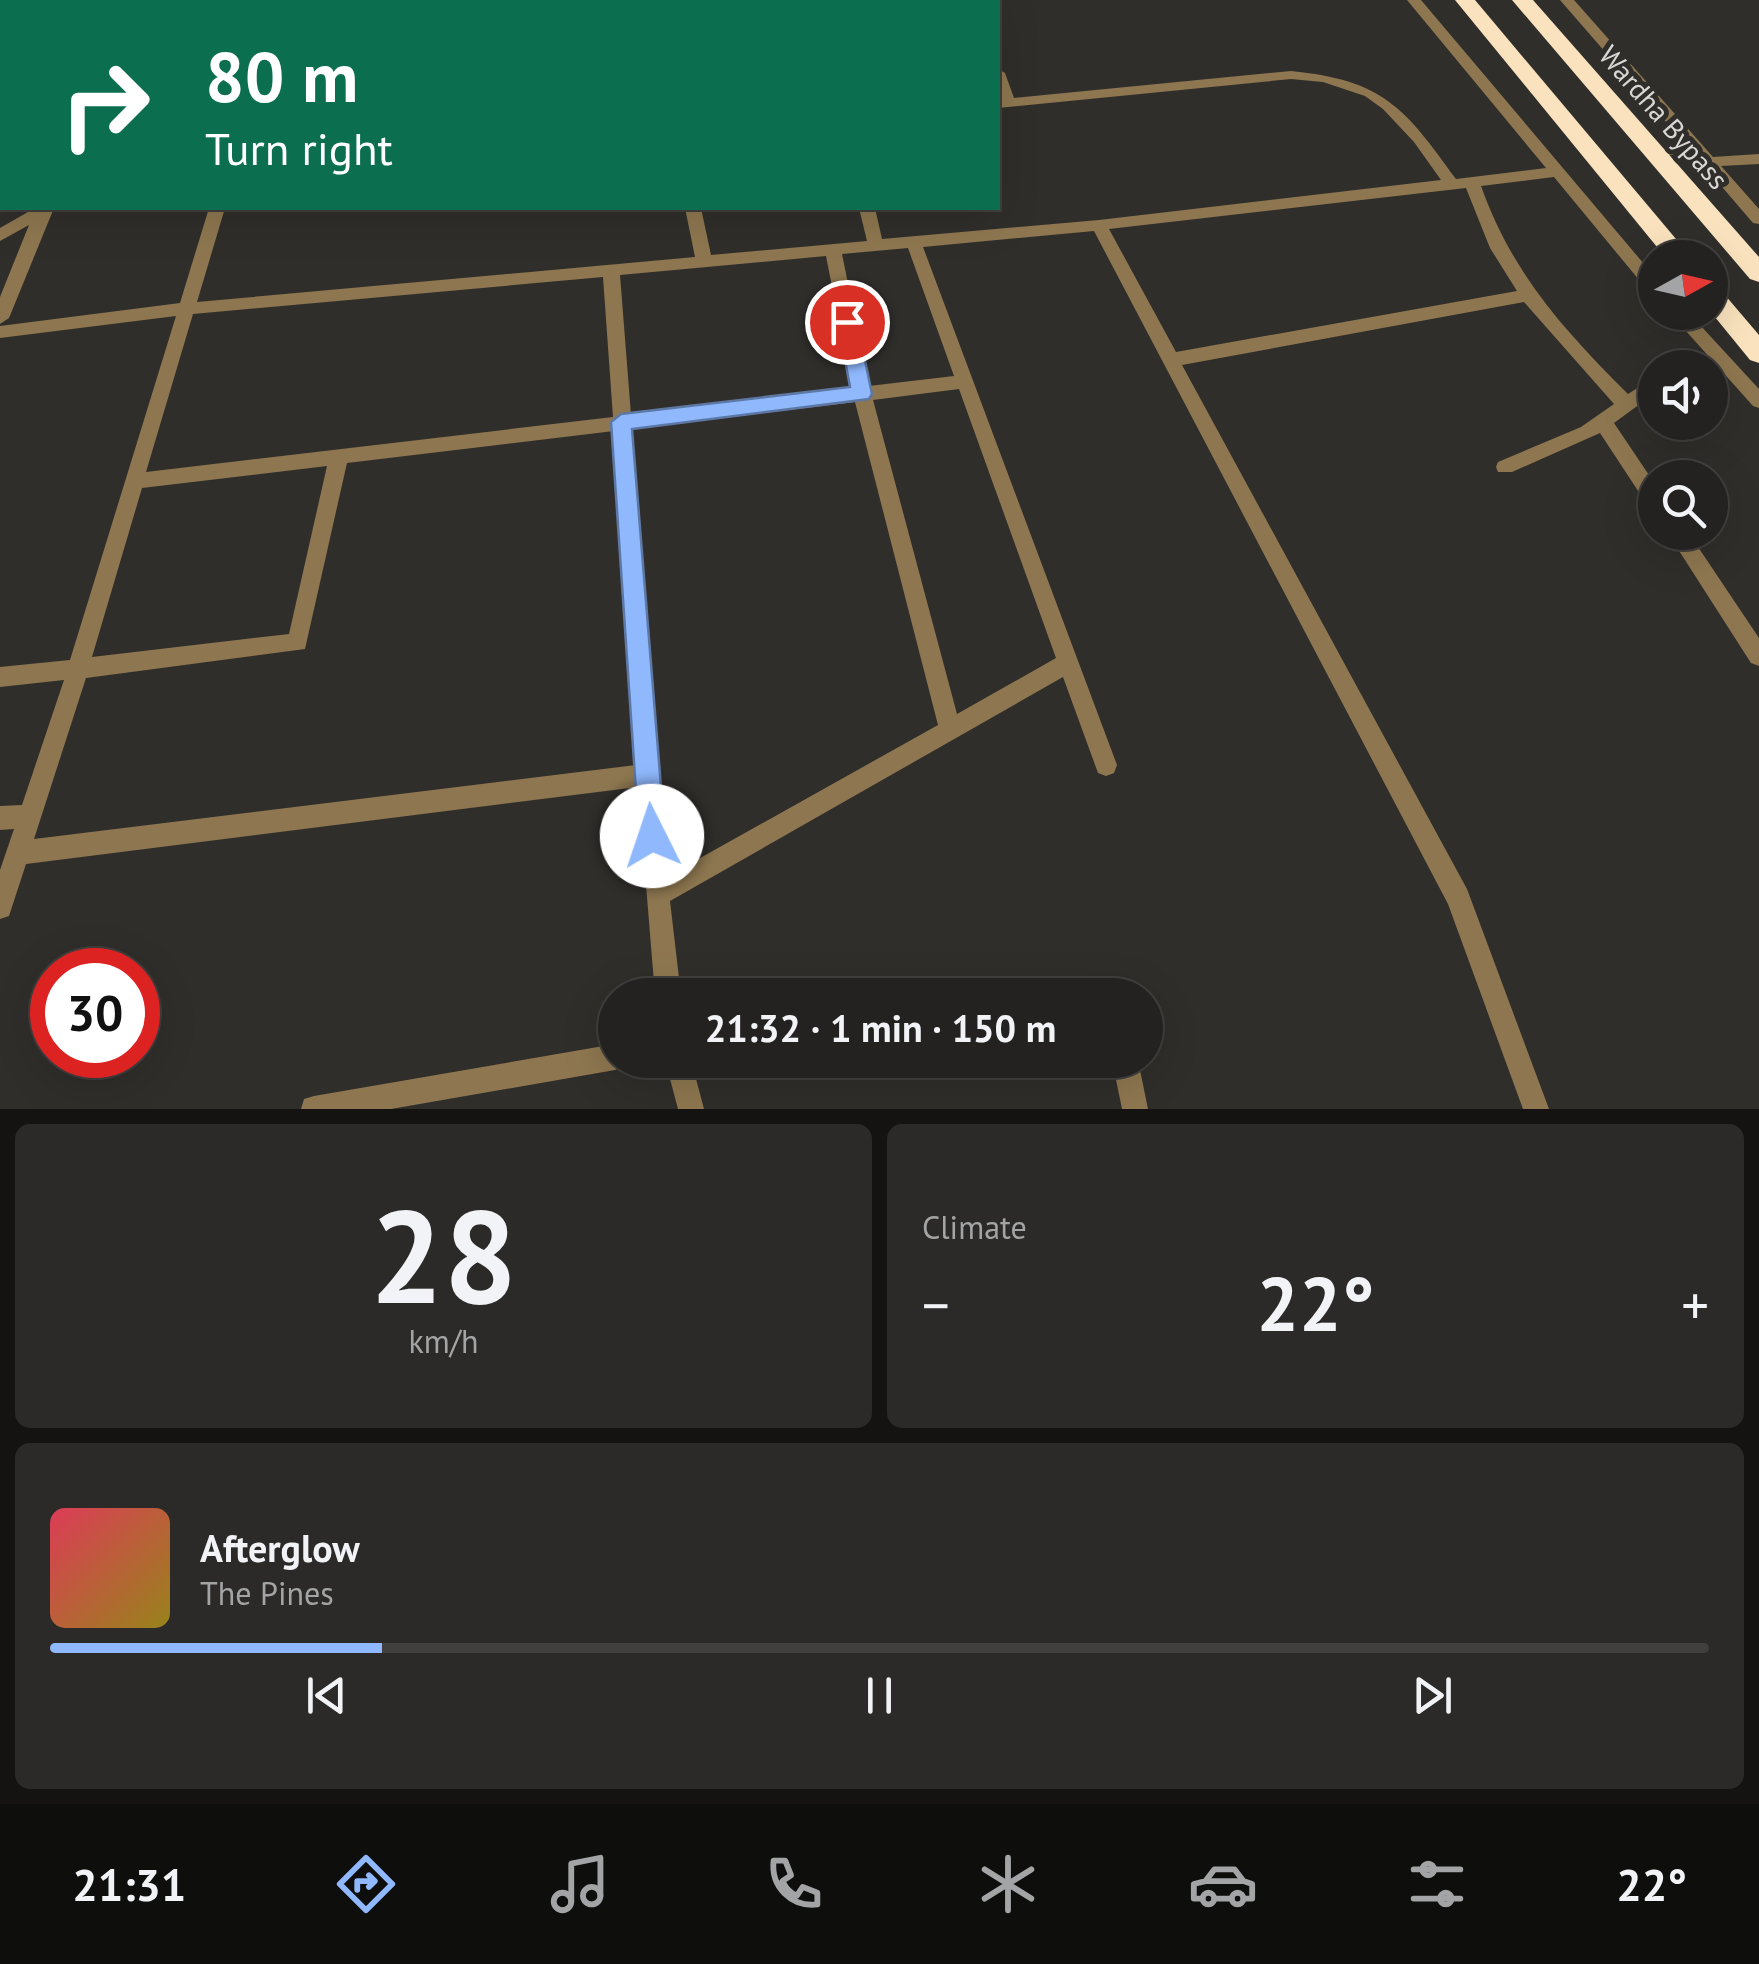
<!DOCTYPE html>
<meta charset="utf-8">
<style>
:root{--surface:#242220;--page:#2c2a29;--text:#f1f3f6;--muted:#a3a4a5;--line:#413f3e;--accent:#8fb8fd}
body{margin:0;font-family:"PT Sans",sans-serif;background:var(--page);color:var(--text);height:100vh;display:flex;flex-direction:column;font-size:38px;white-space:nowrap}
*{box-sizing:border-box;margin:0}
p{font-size:32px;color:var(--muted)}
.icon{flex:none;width:55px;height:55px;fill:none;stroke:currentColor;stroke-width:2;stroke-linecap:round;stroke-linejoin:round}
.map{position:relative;height:1109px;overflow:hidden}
.side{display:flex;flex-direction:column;gap:15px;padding:15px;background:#141312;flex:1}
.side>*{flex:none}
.guide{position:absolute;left:0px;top:0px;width:1000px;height:210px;box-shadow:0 10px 40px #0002,0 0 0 2px var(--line);background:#0b6e4f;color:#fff;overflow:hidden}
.needle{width:65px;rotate:82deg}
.buttons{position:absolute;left:1638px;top:240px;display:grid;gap:20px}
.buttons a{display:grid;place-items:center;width:90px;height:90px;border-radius:50%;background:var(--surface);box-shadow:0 10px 40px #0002,0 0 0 2px var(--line);font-size:50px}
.speed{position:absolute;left:30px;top:948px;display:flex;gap:20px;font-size:50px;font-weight:700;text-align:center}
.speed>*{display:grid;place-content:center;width:130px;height:130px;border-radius:50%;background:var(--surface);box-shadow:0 10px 40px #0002,0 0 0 2px var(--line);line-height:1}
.speed .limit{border:15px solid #d22;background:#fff;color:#111}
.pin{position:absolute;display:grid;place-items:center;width:85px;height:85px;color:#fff;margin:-42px;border:5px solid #fff;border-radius:50%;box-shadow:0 2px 10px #0007}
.me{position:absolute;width:110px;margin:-55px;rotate:356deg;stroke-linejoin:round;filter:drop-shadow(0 0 8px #0008)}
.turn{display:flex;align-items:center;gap:35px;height:210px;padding:0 40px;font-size:45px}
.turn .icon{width:130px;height:130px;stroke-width:2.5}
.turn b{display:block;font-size:70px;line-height:85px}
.big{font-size:75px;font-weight:700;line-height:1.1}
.side .tile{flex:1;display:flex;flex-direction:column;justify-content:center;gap:15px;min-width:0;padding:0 35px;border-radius:15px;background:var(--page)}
.side .dial{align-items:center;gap:0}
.dial b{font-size:130px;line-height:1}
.song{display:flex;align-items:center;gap:30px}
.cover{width:120px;height:120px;border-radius:15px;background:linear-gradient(135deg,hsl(350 70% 55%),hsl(50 70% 35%))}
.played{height:10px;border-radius:5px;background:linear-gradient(90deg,var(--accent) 20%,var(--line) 20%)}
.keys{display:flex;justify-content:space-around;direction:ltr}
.heat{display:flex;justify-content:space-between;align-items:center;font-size:55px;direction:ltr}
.side .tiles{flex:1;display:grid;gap:15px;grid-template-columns:1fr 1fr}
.tile:last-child{grid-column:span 2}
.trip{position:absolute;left:598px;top:978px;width:565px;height:100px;border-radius:50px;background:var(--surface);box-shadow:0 10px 40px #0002,0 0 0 2px var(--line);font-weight:700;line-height:100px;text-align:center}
.dock{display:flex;height:160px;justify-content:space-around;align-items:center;background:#0e0e0d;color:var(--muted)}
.dock .icon{width:70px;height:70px}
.dock .on{color:var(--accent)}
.dock b{font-size:45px;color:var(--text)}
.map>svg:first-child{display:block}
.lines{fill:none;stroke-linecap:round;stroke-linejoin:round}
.street{fill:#8e7750;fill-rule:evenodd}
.highway{fill:#f9e2bd;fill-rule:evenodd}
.route{fill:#8fb8fd;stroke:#5d78a4;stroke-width:2.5}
.labels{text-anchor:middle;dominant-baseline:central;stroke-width:10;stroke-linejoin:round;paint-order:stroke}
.far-street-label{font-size:28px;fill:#d8d7d5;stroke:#302e2b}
</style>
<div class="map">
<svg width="1759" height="1109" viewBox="0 0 1759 1109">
<rect width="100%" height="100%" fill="#302e2b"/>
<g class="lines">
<g class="street">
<path d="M394 0H408L410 2H396Z"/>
<path d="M647 0H661L662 2H649Z"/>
<path d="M803 0H817L818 2H805Z"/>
<path d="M965 0H979L980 2H967Z"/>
<path d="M1407 0H1421L1655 277V294L1649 292 1554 177 1481 186C1512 273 1563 329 1628 394L1655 377V393L1614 423 1655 484V508L1648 506 1600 433 1512 472H1498L1496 467 1498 462 1581 427 1614 404 1524 302 1182 365 1467 889 1549 1109H1523L1448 904 1094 231 923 247 1117 765 1114 773 1106 776 1098 773 1063 677 670 901 681 995H655L638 787 26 864 9 916 0 919V870L14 829 0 830V806L22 805 64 680 0 687V667L70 660 176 316 0 338V326L180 303 209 208H225L197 302 695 257 685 208H701L711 255 867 241 859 208H875L882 239 1099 220 1441 180 1414 142 1383 109 1365 96 1323 82 1291 79 998 108V69L1005 73 1014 98 1291 71C1383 80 1404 107 1456 179L1546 168ZM1466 188 1490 248 1517 291 1176 352 1109 229ZM908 248 954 376 869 386 842 254ZM826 256 852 388 631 415 620 275ZM603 277 613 417 146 472 193 314ZM959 389 1056 658 957 714 873 400ZM855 402 938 725 668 876 632 429ZM614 431 636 765 34 839 86 678 305 649 347 463ZM327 466 289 634 92 657 142 488Z"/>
<path d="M1560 0H1574L1713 157 1759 154V164L1721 166 1759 209V224L1753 223 1693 153 1652 157V151L1686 145Z"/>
<path d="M35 208H54L9 318 0 324V297L29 225 0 241V228Z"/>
<path d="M1669 312H1688L1759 389V408L1753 406Z"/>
<path d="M1667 532H1688L1759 638V666L1751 663Z"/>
<path d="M615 1044V1060H627L624 1066 615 1070 391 1109H301L304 1099 314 1096Z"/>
<path d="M665 1060H691L704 1109H678Z"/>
<path d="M1112 1060H1138L1148 1109H1122Z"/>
</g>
<g class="highway">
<path d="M1455 0H1475L1692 258H1666Z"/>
<path d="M1512 0H1533L1759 257V282L1750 279Z"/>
<path d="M1710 285 1719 288 1759 335V363L1750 360 1710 311Z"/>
</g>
</g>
<path class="route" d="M847 315 857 322 872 394 869 399 632 429 665 836 661 845 652 849 643 845 639 836 611 422 621 414 850 387 838 322Z"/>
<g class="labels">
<g class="far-street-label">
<text transform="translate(1664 117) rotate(49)">Wardha Bypass</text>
</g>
</g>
</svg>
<div class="buttons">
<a><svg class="needle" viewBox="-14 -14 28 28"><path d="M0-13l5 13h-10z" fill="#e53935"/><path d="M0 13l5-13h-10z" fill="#a3a4a5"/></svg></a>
<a><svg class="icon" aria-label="sound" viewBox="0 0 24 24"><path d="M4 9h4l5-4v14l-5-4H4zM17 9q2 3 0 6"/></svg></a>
<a><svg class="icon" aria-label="search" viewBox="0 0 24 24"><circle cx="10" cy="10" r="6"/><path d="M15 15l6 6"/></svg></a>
</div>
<div class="speed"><div class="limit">30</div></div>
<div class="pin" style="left:847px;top:322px;background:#d93025"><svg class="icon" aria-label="arrive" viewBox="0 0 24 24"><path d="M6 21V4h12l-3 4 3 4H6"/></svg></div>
<svg class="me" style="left:652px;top:836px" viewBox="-20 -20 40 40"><circle r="19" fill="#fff"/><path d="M0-13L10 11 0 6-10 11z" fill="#8fb8fd"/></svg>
<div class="trip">21:32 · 1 min · 150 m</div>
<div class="guide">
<div class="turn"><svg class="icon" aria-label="right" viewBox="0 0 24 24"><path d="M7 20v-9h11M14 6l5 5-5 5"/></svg><div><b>80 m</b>Turn right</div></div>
</div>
</div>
<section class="side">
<div class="tiles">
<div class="tile dial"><b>28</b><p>km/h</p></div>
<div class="tile"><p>Climate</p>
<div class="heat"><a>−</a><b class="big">22°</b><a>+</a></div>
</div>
<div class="tile">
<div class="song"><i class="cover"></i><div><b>Afterglow</b><p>The Pines</p></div></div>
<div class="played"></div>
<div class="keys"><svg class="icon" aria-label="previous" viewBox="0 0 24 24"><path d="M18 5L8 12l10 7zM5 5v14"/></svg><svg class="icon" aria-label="pause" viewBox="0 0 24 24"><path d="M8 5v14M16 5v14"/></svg><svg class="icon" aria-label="next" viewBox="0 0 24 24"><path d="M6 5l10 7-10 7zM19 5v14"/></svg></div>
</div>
</div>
</section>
<nav class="dock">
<b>21:31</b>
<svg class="icon on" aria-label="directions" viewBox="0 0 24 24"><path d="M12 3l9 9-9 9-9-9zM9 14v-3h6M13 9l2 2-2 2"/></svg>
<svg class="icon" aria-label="music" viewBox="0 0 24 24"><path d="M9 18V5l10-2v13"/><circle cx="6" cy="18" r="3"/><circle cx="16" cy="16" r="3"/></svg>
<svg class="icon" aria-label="phone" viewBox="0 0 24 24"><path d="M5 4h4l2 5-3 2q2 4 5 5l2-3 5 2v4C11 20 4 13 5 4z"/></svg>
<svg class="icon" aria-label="climate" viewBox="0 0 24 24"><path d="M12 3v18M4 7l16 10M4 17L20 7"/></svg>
<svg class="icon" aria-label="car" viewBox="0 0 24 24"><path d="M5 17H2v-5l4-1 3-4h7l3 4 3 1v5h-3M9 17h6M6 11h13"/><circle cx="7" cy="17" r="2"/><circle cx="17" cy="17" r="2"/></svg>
<svg class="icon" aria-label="filters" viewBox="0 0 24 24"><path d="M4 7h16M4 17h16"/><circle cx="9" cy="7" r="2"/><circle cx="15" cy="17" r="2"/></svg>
<b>22°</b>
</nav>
